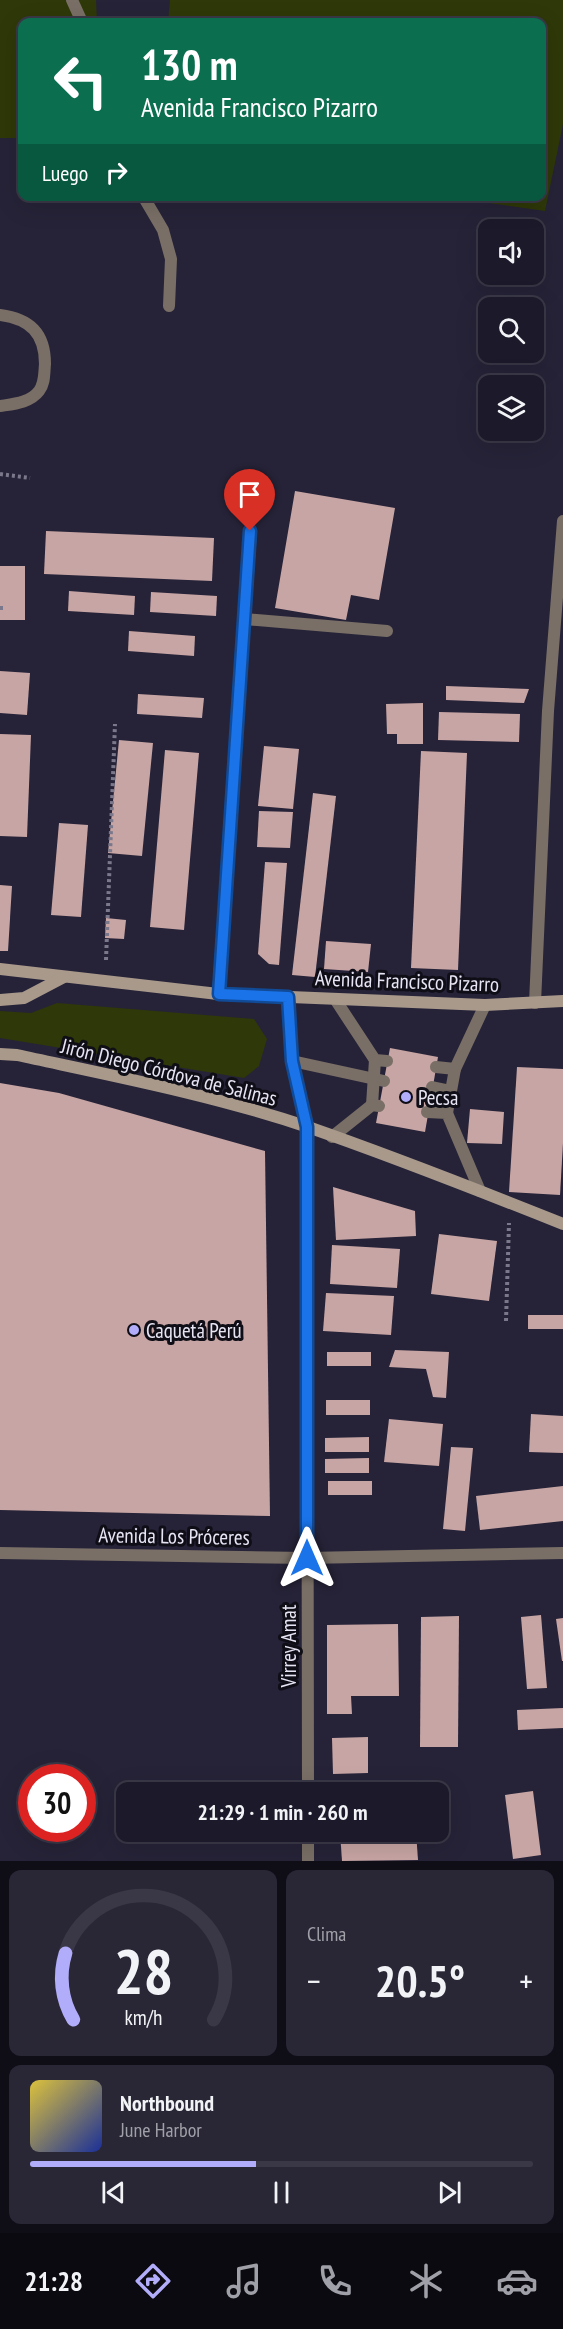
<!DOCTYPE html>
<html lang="es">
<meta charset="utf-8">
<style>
:root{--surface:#1c1a2a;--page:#292736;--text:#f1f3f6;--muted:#a0a1a8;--line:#3a3847;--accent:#b1adfa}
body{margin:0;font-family:"PT Sans Narrow",sans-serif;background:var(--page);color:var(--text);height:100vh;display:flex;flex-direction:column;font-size:22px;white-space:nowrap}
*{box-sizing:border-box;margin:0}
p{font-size:20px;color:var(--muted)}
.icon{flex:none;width:33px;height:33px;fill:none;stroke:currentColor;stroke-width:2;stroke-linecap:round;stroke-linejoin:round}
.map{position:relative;height:1861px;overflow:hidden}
.details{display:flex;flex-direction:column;gap:9px;padding:9px;background:#0f0e17;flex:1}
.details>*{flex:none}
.banner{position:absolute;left:18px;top:18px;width:528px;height:183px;border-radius:12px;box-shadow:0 6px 24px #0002,0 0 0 2px var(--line);background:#0b6e4f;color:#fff;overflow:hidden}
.buttons{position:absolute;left:478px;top:219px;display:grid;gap:12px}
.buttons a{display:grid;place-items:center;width:66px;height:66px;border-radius:12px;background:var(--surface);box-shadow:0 6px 24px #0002,0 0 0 2px var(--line);font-size:30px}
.speed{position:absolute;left:18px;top:1764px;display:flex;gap:12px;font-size:30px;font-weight:700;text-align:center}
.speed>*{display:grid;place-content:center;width:78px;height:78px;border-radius:50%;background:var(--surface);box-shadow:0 6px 24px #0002,0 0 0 2px var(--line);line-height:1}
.speed .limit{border:9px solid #d22;background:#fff;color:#111}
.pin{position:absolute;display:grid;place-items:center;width:51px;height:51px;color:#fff;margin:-62px -26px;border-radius:50% 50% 50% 0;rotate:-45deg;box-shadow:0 0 6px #0007}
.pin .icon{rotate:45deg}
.me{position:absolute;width:66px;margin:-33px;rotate:0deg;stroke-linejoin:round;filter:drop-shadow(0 0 4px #0008)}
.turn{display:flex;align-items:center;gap:21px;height:126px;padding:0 24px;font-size:27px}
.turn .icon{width:78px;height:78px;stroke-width:2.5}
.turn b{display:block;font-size:42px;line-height:51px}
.then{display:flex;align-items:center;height:57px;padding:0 24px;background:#0003;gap:12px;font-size:22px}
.big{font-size:45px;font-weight:700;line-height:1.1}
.details .card{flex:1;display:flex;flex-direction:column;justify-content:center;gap:9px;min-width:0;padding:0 21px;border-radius:12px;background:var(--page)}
.details .dial{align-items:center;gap:0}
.dial svg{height:156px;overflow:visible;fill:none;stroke:var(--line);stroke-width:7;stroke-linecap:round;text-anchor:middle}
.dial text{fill:var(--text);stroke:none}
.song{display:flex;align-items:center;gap:18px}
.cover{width:72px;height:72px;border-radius:9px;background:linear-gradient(135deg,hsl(50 70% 55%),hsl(230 70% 35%))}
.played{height:6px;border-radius:3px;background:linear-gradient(90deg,var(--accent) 45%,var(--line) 45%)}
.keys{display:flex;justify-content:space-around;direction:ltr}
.heat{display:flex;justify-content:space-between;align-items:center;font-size:33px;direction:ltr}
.details .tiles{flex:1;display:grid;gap:9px;grid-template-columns:1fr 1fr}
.card:last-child{grid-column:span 2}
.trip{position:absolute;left:116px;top:1782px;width:333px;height:60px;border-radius:12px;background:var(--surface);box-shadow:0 6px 24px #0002,0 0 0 2px var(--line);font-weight:700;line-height:60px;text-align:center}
.dock{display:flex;height:96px;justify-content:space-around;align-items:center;background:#0b0a11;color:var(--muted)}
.dock .icon{width:42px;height:42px}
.dock .current{color:var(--accent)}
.dock b{font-size:27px;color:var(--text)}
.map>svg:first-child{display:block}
.green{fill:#2e3808}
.building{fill:#c7a5a4}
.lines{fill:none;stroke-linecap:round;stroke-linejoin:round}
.path{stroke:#7b788b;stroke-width:4;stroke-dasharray:3 3;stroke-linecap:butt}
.service{stroke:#796f66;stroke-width:12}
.minor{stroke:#796f66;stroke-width:12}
.secondary{stroke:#a8998b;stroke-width:12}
.route-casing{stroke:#114b97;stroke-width:15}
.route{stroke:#1a73e8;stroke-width:10}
.poi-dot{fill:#b1adfa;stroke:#0f0e17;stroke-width:2}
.labels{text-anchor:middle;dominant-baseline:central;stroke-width:6;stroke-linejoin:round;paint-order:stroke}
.street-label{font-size:21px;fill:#e7e5f4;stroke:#0f0e17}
.poi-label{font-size:21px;fill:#e7e5f4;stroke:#0f0e17;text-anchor:start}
</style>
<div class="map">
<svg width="563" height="1861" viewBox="0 0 563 1861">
<rect width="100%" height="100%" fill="#262338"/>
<g class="green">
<path d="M0 0H96L97 22H22V138H0Z"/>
<path d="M170 0H563V124L545 211 447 197 542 196V22H168Z"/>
<path d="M57 1003 254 1019 267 1039 259 1066 244 1078 0 1038V1011L31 1013Z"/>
</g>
<g class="building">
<path d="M295 491 395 508 379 600 351 595 346 620 275 608Z"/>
<path d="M46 531 214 538 212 581 44 574Z"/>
<rect x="0" y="566" width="25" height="54"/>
<path d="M69 591 135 596 134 615 68 611Z"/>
<path d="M151 592 217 596 216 616 150 612Z"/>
<path d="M129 631 195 636 194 656 128 651Z"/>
<path d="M0 671 30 673 27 715 0 713Z"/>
<path d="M446 686 529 689 524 703 446 700Z"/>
<path d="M138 694 204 698 202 718 137 714Z"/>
<path d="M423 703V744H397V734H387L386 704Z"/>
<path d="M439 712 520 714 519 742 438 740Z"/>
<path d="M0 734 31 735 27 837 0 836Z"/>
<path d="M119 740 153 743 142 856 108 853Z"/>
<path d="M264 746 299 749 293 809 258 806Z"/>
<path d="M165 750 199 753 184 930 150 927Z"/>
<path d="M421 751 467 753 458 970 411 968Z"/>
<path d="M313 793 336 796 315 977 292 975Z"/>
<path d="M259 811 293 812 290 848 257 847Z"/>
<path d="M59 823 88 825 81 917 51 915Z"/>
<path d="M265 862 287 863 279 965 269 964 258 954Z"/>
<path d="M0 885 12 886 8 951H0Z"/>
<path d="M106 918 126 920 124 939 105 938Z"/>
<path d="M326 941 371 944 368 972 324 969Z"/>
<path d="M390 1048 438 1057 425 1132 376 1123Z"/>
<path d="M517 1067 563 1069V1143L560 1195 509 1192Z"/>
<path d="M0 1083 59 1093 265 1151 270 1516 0 1510Z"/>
<path d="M470 1109 504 1112 502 1144 467 1143Z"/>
<path d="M333 1187 415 1211 416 1236 336 1240Z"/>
<path d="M439 1234 497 1241 489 1301 431 1294Z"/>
<path d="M332 1245 400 1249 397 1288 330 1284Z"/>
<path d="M326 1293 394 1296 391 1335 323 1331Z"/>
<rect x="528" y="1315" width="35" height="14"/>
<path d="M395 1350 449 1352 446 1398 433 1397 426 1369 389 1367Z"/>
<rect x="327" y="1352" width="44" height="14"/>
<rect x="326" y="1400" width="44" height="15"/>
<path d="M531 1414 563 1416V1453L529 1452Z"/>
<path d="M389 1419 443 1424 439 1466 384 1462Z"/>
<path d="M369 1437V1452H325V1438Z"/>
<path d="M451 1447 473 1448 465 1531 443 1529Z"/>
<path d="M369 1458V1473H325V1459Z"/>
<rect x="328" y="1481" width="44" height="14"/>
<path d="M563 1486V1521L480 1530 476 1496Z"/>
<path d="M541 1615 547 1688 527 1689 521 1617Z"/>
<path d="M459 1616 458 1747H420L421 1617Z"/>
<path d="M563 1618V1661H562L556 1619Z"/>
<path d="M398 1624 399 1696H351L352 1714H327V1625Z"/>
<path d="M563 1708V1728L518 1730 517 1710Z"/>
<path d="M368 1737V1773L333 1774 332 1738Z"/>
<path d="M533 1791 541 1855 513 1859 505 1795Z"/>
<path d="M340 1832H416L418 1860 342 1861Z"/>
</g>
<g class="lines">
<g class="path">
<path d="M0 474 30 478"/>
<path d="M0 608H3"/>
<path d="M106 960 115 724"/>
<path d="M506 1321 509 1223"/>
</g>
<g class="service">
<path d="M72 0 82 22"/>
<path d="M143 196 163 230 171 259 169 306"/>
<path d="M0 315C30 319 45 333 45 364 44 374 45 383 39 391 30 403 13 404 0 406"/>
<path d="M245 619 387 631"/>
<path d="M335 999 375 1060 387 1061"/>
<path d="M292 1061 384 1081"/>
<path d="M436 1067 455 1069"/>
<path d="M432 1087 451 1091"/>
<path d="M372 1105 375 1060"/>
<path d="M427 1112 447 1113 480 1191"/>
<path d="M447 1113 455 1069 485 1005"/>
<path d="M332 1137 372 1105 379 1106"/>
</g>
<g class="minor">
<path d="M218 994 251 531"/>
<path d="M288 997 292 1061 307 1127 308 1792"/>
<path d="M535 1003 548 711 563 521"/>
<path d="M0 1553 307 1558 563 1553"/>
<path d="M308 1832V1861"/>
</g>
<g class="secondary">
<path d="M0 969 218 994 485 1005 563 1001"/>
<path d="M0 1000 24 998 64 977"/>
<path d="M0 1054 17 1055C114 1076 213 1095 308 1127 394 1157 478 1190 563 1224"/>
</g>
</g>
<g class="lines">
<defs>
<path id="route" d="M250 531 219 994 288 997 292 1061 307 1127V1558"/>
</defs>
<use href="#route" class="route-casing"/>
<use href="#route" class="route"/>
</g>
<g class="poi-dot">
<circle cx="406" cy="1097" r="6"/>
<circle cx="134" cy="1330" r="6"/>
</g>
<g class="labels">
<g class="street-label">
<text transform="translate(407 981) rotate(2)">Avenida Francisco Pizarro</text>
<text transform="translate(169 1072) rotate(14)">Jirón Diego Córdova de Salinas</text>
<text transform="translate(174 1536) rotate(1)">Avenida Los Próceres</text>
<text transform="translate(288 1646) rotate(-90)">Virrey Amat</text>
</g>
<g class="poi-label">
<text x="418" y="1097">Pecsa</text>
<text x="146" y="1330">Caquetá Perú</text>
</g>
</g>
</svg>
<div class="buttons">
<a><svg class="icon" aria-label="sound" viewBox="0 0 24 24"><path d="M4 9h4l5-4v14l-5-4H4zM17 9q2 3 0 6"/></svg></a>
<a><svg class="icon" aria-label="search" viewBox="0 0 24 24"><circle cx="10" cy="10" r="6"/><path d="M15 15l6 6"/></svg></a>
<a><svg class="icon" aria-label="layers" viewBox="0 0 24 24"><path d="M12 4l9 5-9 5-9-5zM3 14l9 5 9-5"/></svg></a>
</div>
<div class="speed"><div class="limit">30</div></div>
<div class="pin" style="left:250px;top:531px;background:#d93025"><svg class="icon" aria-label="arrive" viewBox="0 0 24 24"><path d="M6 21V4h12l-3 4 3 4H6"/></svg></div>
<svg class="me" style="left:307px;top:1558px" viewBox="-20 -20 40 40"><path d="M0-17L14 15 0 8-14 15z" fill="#1a73e8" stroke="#fff" stroke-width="4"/></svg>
<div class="trip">21:29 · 1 min · 260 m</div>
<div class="banner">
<div class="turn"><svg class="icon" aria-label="left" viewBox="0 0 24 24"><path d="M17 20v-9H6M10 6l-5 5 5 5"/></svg><div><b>130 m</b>Avenida Francisco Pizarro</div></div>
<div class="then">Luego<svg class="icon" aria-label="right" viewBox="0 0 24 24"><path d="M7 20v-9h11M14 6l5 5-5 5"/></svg></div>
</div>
</div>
<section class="details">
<div class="tiles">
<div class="card dial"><svg viewBox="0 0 100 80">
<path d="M14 69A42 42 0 1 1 86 69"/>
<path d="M14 69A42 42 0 0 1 10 35" stroke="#b1adfa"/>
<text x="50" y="56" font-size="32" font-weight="700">28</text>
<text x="50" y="72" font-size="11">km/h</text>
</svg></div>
<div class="card"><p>Clima</p>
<div class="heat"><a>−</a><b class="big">20.5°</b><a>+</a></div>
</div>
<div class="card">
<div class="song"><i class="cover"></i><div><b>Northbound</b><p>June Harbor</p></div></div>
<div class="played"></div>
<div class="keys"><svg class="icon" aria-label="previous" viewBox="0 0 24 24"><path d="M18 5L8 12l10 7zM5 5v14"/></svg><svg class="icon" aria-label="pause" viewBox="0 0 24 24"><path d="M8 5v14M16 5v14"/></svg><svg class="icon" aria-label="next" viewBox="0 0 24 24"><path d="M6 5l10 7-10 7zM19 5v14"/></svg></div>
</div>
</div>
</section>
<nav class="dock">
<b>21:28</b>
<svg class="icon current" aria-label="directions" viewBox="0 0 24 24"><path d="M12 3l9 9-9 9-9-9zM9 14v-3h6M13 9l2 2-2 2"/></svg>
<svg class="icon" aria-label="music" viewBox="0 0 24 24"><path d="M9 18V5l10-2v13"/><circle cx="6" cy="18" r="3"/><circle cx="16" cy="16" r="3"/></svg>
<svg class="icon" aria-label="phone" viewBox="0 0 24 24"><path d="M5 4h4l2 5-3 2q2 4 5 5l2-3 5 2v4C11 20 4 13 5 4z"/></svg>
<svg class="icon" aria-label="climate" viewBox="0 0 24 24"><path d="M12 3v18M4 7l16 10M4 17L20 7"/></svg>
<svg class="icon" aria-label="car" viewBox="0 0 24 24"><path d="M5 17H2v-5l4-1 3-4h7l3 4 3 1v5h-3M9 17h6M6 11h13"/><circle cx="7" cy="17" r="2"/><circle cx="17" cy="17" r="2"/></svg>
</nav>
